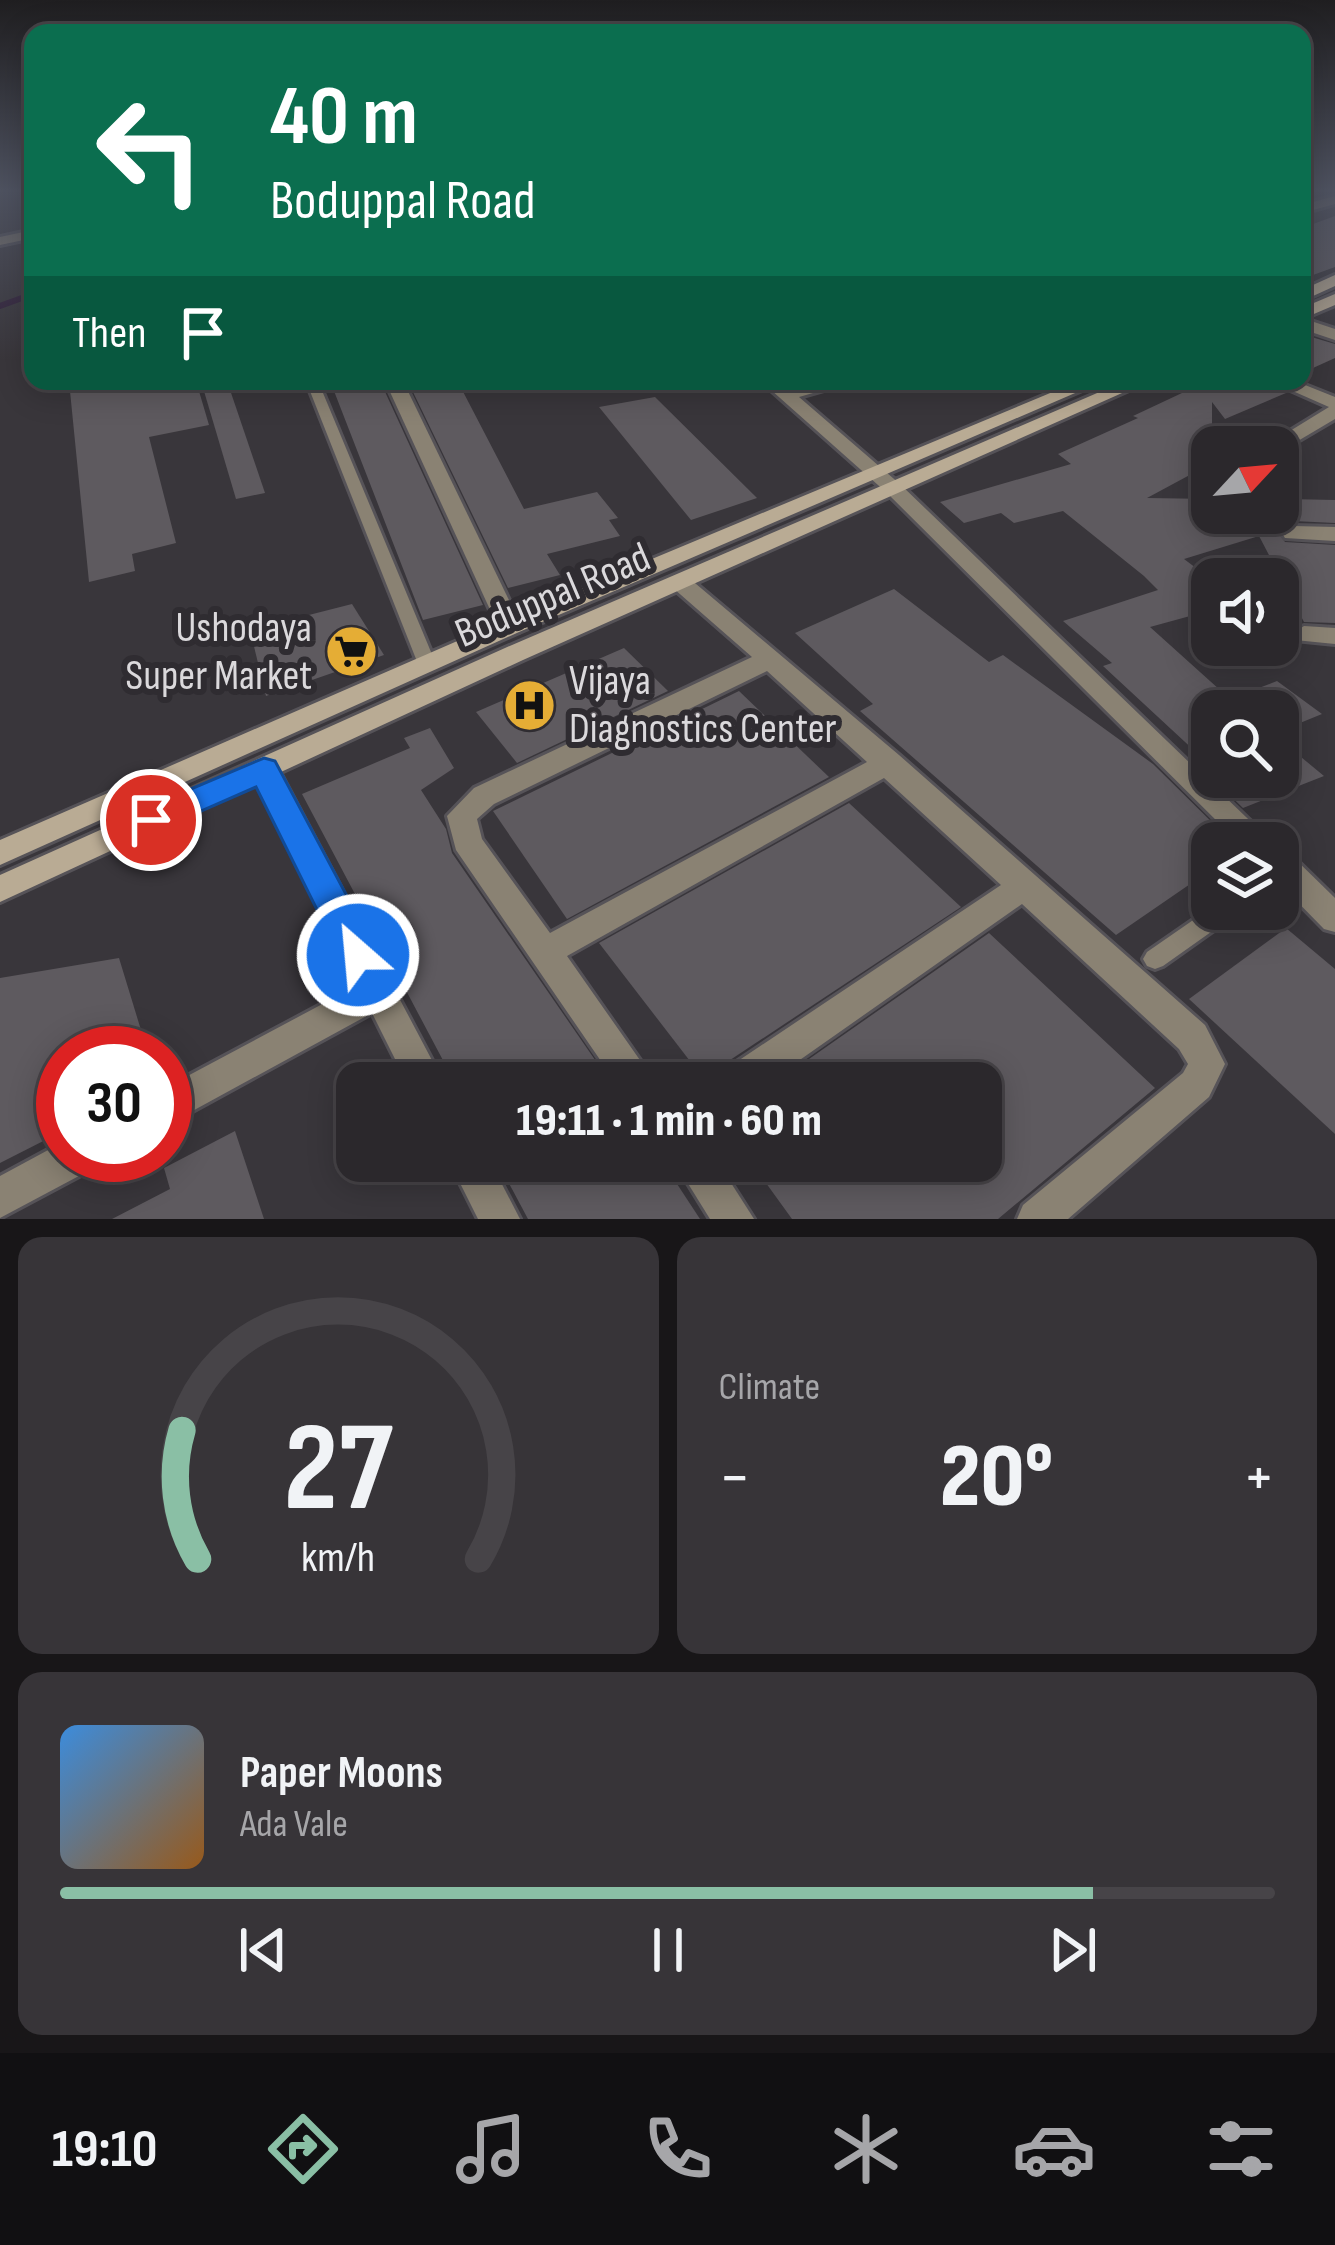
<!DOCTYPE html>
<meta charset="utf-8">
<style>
:root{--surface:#2b282c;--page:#373438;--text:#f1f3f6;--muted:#a6a6a9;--line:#474448;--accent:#8abfa5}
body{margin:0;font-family:"Sofia Sans Condensed",sans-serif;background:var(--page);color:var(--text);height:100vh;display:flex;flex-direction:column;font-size:45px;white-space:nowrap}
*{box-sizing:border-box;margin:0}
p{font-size:39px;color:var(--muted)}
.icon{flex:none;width:66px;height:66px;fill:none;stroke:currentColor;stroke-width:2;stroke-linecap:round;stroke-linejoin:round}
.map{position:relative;height:1219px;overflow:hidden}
.drawer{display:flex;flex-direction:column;gap:18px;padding:18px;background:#181618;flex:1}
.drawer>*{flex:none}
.hud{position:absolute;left:24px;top:24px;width:1287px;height:366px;border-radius:24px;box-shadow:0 6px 30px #0003,0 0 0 3px var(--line);background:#0b6e4f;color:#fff;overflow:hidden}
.needle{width:78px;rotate:64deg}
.controls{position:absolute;left:1191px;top:426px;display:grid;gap:24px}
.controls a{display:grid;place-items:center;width:108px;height:108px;border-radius:24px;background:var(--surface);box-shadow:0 6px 30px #0003,0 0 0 3px var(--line);font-size:60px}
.speed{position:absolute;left:36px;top:1026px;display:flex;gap:24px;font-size:60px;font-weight:700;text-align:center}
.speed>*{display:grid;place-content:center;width:156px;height:156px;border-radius:50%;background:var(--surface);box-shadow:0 6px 30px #0003,0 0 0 3px var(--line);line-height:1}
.speed .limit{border:18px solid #d22;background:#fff;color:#111}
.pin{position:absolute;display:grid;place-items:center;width:102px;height:102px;color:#fff;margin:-51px;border:6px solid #fff;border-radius:50%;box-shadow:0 3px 12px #0007}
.me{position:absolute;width:132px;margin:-66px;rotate:333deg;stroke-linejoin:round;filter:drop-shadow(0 0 9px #0008)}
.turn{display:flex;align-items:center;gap:42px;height:252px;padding:0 48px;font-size:54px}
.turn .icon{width:156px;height:156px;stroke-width:2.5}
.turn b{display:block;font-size:84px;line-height:102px}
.then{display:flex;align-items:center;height:114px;padding:0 48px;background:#0003;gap:24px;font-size:45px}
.big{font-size:90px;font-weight:800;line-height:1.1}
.drawer .tile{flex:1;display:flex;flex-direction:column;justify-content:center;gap:18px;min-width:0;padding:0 42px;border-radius:24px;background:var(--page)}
.drawer .dial{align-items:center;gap:0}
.dial svg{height:312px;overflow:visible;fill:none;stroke:var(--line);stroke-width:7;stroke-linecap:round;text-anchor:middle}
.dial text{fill:var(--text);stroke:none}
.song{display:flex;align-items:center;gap:36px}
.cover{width:144px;height:144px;border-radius:18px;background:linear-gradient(135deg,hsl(210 70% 55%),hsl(30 70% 35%))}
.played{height:12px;border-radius:6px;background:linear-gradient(90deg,var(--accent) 85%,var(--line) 85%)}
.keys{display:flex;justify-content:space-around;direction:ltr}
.heat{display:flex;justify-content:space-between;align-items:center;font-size:66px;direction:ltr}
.drawer .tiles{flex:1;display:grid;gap:18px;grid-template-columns:1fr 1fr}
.tile:last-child{grid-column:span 2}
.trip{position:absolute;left:336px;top:1062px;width:666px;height:120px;border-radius:24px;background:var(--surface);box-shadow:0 6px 30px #0003,0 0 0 3px var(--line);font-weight:800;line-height:120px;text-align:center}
.dock{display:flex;height:192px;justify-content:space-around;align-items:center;background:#111012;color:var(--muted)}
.dock .icon{width:84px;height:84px}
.dock .current{color:var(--accent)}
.dock b{font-size:54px;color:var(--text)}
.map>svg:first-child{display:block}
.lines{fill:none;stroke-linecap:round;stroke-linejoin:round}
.stream{stroke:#301e38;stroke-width:6}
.building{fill:#5e5a5f}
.lane-casing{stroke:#565358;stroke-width:6}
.street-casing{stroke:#565358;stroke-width:6}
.secondary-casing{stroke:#565358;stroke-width:6}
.lane{fill:#8a8273;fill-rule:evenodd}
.street{fill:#8a8273;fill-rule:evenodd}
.secondary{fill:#b9ab94;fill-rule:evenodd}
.route{fill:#1a73e8;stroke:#114b97;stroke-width:3}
.labels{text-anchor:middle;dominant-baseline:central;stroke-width:12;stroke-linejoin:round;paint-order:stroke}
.street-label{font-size:42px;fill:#dbd9dc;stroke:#2f2c31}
.poi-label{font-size:42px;fill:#dbd9dc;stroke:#2f2c31;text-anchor:end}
</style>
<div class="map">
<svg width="1335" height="1219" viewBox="0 0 1335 1219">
<rect width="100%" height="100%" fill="#39363b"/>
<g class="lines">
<path class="stream" d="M0 306 33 294"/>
</g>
<g class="building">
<path d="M1335 216V267L1302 279V228Z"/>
<path d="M1308 336 1335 344V358L1302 373V339Z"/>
<path d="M69 381H196L209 425 149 437 176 543 132 554 135 571 89 582Z"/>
<path d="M201 381H227L265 493 236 499Z"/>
<path d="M1196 381H1266L1286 393 1225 419 1212 402V463L1147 498 1212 499V513H1298L1287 499 1335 500V523L1293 521 1278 532 1285 542 1335 545V623L1304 622 1259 536 1184 559 1212 580V610L1150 627 1230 699 1277 681 1322 714 1278 732V711H1212V767L1103 666 1112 663 1063 621 1158 590 1144 576 1063 511 1014 523 1001 513 964 523 940 502 1071 464 1058 454 1138 418 1133 416 1199 385Z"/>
<path d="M381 382V383L483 605 423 620 334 391Z"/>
<path d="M458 382 524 509 597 492 618 518 609 520 620 536 547 554 560 575 508 588 412 390Z"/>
<path d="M655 397 757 498 691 520 599 407Z"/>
<path d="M894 589 989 662 1003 655 1153 764 1233 843H1212V869L1116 935 860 711 873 704 795 633Z"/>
<path d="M352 604 384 655 266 696 250 630Z"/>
<path d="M624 648 668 691 517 763 476 712Z"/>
<path d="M739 691 829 777 567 919 493 811Z"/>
<path d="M430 728 454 768 421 790 446 829 452 853 611 1083H455L302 794 410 748 404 738Z"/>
<path d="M1278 738 1324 776 1243 808 1213 779 1278 777Z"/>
<path d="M849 803 961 907 703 1078 599 943Z"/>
<path d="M1286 928 1335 969V1134L1189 999Z"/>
<path d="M989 933 1155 1088 998 1219H792L750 1161H981V1083L779 1080Z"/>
<path d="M119 958 148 1053H63V1131L0 1163V978Z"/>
<path d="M235 1131 264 1219H112L170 1189 164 1168Z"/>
<path d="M497 1161H662L700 1219H528Z"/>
</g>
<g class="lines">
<defs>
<g id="lane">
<path d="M306 381H318L436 664 433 668 427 670 418 664Z"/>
<path d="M1212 907 1238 909 1235 915 1163 966 1155 969 1147 966 1143 959 1147 952Z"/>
</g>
<g id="street">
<path d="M1335 196V204L1302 213V205Z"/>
<path d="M33 230V238L0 245V237Z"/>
<path d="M1302 318 1335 329V340L1302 329Z"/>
<path d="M385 381H403L522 627 519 632H501L498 627Z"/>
<path d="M761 381H781L789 389 823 381H855L799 397 901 485 1273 843H1239L887 493Z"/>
<path d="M1270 381H1295L1335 397V419L1281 451 1278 447H1264L1329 407Z"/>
<path d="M1212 478V491L1203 489 1200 485Z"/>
<path d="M1293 526 1335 527V541L1285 538 1282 533Z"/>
<path d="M681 576 689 578 899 755 1205 1025 1225 1064 1209 1097 1068 1219H1017L1023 1205 1183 1073 1188 1064 1179 1049 1022 904 767 1083H718L723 1071 1001 885 884 778 567 956 656 1083H616L456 850 447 816 474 788 752 657 673 588 669 583ZM767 671 867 762 550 933 482 839 477 819 494 804Z"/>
<path d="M1304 626 1335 628V644L1295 640 1292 634Z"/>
<path d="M264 759 274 762 278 769 444 1083H407L372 1013 165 1126V1088L358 985 250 769 254 762Z"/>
<path d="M1278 850 1289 853 1335 898V932L1324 929 1278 882Z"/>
<path d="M63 1142V1155H97L92 1169 0 1218V1176Z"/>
<path d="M449 1161H490L520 1219H478Z"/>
<path d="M674 1161H717L754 1219H710Z"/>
</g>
<g id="secondary">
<path d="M1335 275V286L1302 301V290Z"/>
<path d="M1335 294V305L1302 319V308Z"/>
<path d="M1079 381H1103L519 632 0 865V840L501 622Z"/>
<path d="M1125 381H1149L523 660 0 902V875L505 648Z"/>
</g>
</defs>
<use href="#lane" class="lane-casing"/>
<use href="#street" class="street-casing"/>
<use href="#secondary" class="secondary-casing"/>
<use href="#lane" class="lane"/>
<use href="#street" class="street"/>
<use href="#secondary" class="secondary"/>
</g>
<linearGradient id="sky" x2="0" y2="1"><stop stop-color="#1f1e20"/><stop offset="0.53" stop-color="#4e5260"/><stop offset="1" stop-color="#4e5260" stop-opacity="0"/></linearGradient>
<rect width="1335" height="360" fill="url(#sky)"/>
<path class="route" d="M264 758 275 761 372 943 377 955 372 966 358 971 345 966 256 787 151 833 139 830 134 820 139 811Z"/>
<defs>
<symbol id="supermarket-disc" viewBox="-11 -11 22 22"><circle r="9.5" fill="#e5ad35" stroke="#2f2c31"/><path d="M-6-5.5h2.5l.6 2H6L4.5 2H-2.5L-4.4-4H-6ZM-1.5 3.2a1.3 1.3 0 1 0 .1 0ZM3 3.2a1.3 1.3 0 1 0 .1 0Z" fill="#111"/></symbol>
<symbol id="hospital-disc" viewBox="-11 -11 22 22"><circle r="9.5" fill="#e5ad35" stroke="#2f2c31"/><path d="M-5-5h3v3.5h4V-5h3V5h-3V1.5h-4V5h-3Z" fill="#111"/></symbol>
</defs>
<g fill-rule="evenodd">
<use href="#supermarket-disc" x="322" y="622" width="59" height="59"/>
<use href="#hospital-disc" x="500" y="676" width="59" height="59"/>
</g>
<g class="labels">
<g class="street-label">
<text transform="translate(553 596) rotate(-23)">Boduppal Road</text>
</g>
<g class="poi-label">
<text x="312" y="628">Ushodaya<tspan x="312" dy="48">Super Market</tspan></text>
<text x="569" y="681" text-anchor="start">Vijaya<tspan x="569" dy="48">Diagnostics Center</tspan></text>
</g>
</g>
</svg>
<div class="controls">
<a><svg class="needle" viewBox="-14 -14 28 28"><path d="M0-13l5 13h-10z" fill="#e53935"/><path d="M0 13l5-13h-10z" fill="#a6a6a9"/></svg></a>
<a><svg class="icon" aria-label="sound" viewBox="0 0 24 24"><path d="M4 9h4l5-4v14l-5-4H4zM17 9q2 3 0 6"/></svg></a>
<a><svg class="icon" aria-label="search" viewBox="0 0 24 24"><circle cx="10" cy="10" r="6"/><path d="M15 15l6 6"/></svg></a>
<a><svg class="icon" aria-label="layers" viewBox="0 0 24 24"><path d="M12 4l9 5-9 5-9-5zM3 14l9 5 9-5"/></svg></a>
</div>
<div class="speed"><div class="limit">30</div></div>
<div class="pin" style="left:151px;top:820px;background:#d93025"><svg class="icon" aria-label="arrive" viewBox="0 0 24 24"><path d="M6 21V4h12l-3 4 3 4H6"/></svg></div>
<svg class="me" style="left:358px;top:955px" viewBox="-20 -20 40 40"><circle r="17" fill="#1a73e8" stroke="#fff" stroke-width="3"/><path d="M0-11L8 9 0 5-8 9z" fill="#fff"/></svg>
<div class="trip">19:11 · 1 min · 60 m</div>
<div class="hud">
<div class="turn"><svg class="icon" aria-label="left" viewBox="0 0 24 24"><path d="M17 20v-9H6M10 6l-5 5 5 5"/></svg><div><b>40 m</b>Boduppal Road</div></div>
<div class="then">Then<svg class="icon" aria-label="arrive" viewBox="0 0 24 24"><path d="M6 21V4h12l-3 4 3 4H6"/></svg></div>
</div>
</div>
<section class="drawer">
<div class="tiles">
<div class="tile dial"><svg viewBox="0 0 100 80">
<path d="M14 69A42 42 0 1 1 86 69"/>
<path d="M14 69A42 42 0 0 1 10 36" stroke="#8abfa5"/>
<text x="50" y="56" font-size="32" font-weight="700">27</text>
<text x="50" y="72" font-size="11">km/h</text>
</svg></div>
<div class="tile"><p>Climate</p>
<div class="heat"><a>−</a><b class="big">20°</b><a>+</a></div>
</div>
<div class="tile">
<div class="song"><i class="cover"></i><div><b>Paper Moons</b><p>Ada Vale</p></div></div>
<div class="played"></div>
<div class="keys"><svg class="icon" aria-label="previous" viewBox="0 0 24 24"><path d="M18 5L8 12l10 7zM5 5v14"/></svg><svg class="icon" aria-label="pause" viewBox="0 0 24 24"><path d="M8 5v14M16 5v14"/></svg><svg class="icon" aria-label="next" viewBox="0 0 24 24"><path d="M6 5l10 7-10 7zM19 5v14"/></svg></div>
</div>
</div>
</section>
<nav class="dock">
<b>19:10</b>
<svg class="icon current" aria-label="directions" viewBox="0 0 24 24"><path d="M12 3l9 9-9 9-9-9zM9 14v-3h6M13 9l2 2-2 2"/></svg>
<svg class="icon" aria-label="music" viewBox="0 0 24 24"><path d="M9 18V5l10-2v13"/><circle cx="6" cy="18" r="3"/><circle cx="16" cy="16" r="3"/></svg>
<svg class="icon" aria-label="phone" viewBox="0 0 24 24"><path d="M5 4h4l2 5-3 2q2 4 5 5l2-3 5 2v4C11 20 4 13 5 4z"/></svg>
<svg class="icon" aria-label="climate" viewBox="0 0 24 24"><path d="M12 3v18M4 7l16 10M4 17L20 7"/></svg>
<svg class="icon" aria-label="car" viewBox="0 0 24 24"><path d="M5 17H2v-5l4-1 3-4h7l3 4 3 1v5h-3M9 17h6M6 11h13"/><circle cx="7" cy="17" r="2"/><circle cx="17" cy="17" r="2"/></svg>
<svg class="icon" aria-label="filters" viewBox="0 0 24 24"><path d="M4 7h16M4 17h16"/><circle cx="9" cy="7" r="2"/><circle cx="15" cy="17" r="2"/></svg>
</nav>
